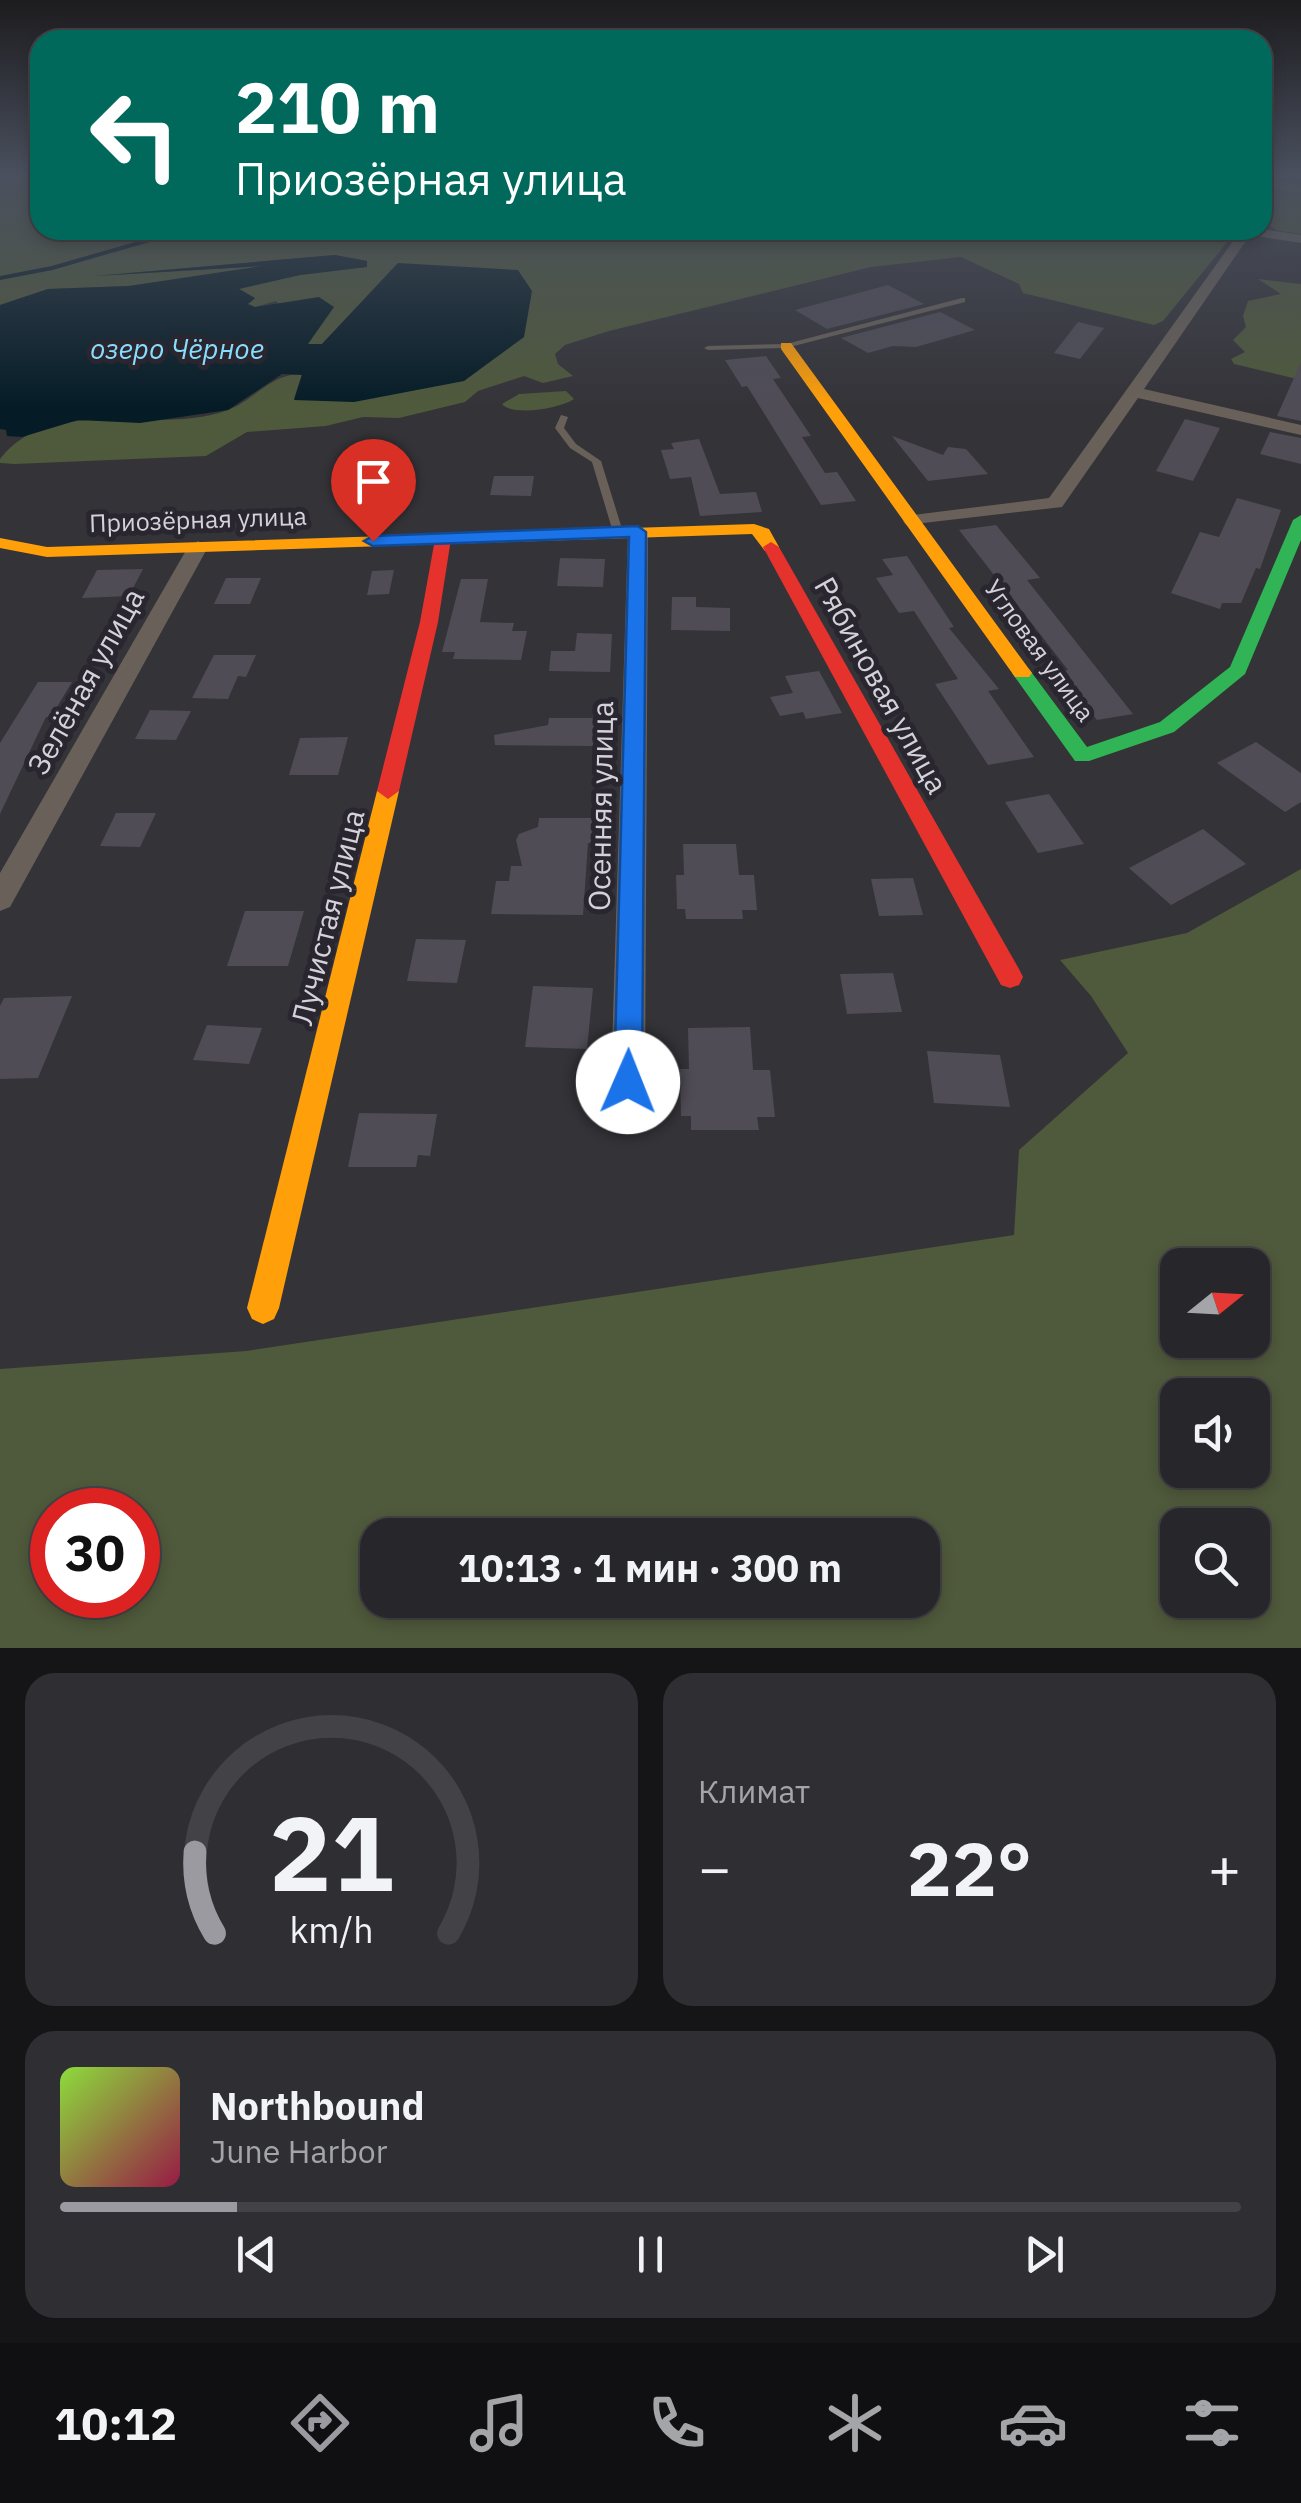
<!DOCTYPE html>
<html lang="ru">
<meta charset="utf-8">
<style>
:root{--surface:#27262a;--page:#2f2e32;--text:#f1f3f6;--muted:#a4a5a8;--line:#434347;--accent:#9b9aa0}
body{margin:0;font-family:"IBM Plex Sans",sans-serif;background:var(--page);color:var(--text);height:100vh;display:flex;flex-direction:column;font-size:38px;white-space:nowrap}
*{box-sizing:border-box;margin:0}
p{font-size:32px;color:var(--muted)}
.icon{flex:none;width:55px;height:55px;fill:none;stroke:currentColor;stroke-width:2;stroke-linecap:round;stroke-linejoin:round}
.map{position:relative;height:1648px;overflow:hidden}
.panel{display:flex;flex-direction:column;gap:25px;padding:25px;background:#151517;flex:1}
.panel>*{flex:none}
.guide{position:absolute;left:30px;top:30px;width:1242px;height:210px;border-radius:30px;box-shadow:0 5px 15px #0003,0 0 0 2px var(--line);background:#00695c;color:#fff;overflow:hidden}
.needle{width:65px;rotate:72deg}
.tools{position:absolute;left:1160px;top:1248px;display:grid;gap:20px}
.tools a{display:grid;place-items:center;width:110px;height:110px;border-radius:20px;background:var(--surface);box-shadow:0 5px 15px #0003,0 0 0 2px var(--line);font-size:50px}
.speed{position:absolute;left:30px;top:1488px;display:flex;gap:20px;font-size:50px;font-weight:700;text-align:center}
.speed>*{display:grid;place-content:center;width:130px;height:130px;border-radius:50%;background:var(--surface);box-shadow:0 5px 15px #0003,0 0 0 2px var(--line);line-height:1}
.speed .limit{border:15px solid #d22;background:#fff;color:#111}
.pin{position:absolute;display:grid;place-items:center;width:85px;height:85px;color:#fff;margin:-102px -42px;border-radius:50% 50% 50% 0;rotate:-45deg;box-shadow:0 0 10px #0007}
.pin .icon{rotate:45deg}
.me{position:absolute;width:110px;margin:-55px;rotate:1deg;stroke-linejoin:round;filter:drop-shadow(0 0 8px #0008)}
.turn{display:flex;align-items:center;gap:35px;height:210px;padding:0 40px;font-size:45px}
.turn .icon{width:130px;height:130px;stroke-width:2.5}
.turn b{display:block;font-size:70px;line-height:85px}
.big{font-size:75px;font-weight:800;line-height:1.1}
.panel .widget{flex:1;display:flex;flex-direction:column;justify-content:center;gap:15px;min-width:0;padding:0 35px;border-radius:30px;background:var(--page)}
.panel .dial{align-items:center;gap:0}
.dial svg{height:260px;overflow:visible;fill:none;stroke:var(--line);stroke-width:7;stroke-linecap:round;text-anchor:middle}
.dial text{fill:var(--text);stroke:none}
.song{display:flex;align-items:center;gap:30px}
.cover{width:120px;height:120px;border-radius:15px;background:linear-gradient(135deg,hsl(90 70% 55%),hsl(340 70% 35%))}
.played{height:10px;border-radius:5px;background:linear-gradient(90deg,var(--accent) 15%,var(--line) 15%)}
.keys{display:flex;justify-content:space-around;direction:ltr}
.heat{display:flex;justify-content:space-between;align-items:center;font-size:55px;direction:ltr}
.panel .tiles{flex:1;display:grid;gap:25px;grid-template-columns:1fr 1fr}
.widget:last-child{grid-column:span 2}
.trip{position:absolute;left:360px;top:1518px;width:580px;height:100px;border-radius:30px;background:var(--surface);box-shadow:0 5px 15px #0003,0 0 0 2px var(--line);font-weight:800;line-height:100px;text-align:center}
.tabs{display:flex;height:160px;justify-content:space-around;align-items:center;background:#100f11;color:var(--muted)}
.tabs .icon{width:70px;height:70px}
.tabs .on{color:var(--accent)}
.tabs b{font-size:45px;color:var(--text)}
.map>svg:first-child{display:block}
.green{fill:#4f593b;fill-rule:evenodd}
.water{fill:#051c26}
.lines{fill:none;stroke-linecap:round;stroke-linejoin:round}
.stream{stroke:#051c26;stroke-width:4}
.building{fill:#4f4c56}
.lane{fill:#696159;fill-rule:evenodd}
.street{fill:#696159;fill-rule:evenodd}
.fast{fill:#30b455;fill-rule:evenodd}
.slow{fill:#ff9f0a;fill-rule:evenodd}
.jam{fill:#e5322d;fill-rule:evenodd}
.route{fill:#1a73e8;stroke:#114b97;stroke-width:2.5}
.labels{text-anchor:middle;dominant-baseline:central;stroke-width:10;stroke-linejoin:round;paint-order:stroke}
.far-street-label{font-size:25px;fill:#d3d2d8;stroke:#292630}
.far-water-label{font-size:28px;font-style:italic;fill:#88ddfc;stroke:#292630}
.street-label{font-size:30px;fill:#d3d2d8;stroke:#292630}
</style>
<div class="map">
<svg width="1301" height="1648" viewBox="0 0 1301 1648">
<rect width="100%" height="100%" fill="#343338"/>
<g class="green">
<path d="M0 176H40V230H1237L1163 321 1154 325 1023 293 1019 284 961 257 871 267 609 331 565 345 555 354 558 364 573 376 543 383 524 376 478 391 465 402 399 418 363 417 326 426 247 432 206 456 15 464 0 463V459C51 392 157 437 228 410 256 399 270 374 302 374L294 399 398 263 322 344H308L276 301 255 307 247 304 255 299 238 288 300 275 366 267 367 261 335 255 95 276 263 266 129 286 48 289 0 305Z"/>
<path d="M1262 186 1301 192V234L1276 230 1263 221Z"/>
<path d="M1258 279 1301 284V380L1234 364 1231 359 1245 352 1233 340 1246 327 1243 316 1248 301 1281 294Z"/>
<path d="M566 391 574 399C561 408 513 417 502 404L519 394Z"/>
<path d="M1301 869V1648H0V1369L246 1351 1014 1235 1019 1150 1128 1053 1091 996 1060 960 1187 933ZM1178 1265H1252V1340H1178ZM1178 1395H1252V1470H1178ZM52 1510H138V1595H52ZM1178 1525H1252V1600H1178ZM378 1535H922V1600H378Z"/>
</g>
<path class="water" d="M335 255 367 261V267L300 275 239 289 255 298 248 304 255 307 319 297 334 307 308 344H322L398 263 518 270 532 291 524 337 464 381 354 402 294 400 302 375 282 374 228 410 140 423 78 420 22 437 7 436 6 430 0 429V305L48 289 129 286 263 266 95 276Z"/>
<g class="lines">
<path class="stream" d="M0 278 52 268 184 230"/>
</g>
<g class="building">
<path d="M888 285 924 304 827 329 795 310Z"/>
<path d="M940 312 975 330 916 347 893 346 868 353 841 338Z"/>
<path d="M1078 322 1104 328 1080 359 1054 353Z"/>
<path d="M766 356 781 378 773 379 811 436 802 437 825 473 837 472 856 501 821 505 747 386 742 387 725 360Z"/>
<path d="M1301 362V421L1277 416Z"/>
<path d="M1185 419 1220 428 1193 481 1156 471Z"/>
<path d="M1270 432 1301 438V464L1260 454Z"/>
<path d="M892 436 943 455 948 447 966 449 988 474 928 481Z"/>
<path d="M699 439 720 494 756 492 762 512 700 516 691 477 670 479 661 450 674 449 671 443Z"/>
<path d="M494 476H534L531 496 490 495Z"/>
<path d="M1237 498 1281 510 1260 569 1256 568 1241 603H1222L1220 609 1171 593 1200 532 1219 537Z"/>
<path d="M996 525 1040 578 1027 580 1133 714 1097 720 1058 671 1068 670 959 530Z"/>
<path d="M907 556 954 627 949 628 999 689 988 691 1034 757 988 765 935 684 958 679 914 611 899 613 876 578 893 575 882 559Z"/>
<path d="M560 558 605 559 603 587 557 586Z"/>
<path d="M143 569 129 596 82 598 97 570Z"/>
<path d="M394 570 389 594 367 595 372 571Z"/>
<path d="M226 578H261L250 604H214Z"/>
<path d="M461 579H488L480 622 514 623 512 631H527L521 660 453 659 455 652H442Z"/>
<path d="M672 597H696V607L730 608V631L671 630Z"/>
<path d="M577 633 612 634 610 672 549 671 551 651H575Z"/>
<path d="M214 655H256L246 677 238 676 228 699 192 698Z"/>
<path d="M819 671 842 713 806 719 803 712 780 716 770 697 793 693 785 676Z"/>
<path d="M38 682H72L51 717H46L0 814V743Z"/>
<path d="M150 710 191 711 176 740 135 739Z"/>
<path d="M549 718H607L606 739H593V746L495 745 494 735 548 725Z"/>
<path d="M348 737 338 775H289L300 738Z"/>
<path d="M1256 742 1301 773V802L1285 812 1217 763Z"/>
<path d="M1049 794 1084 844 1038 853 1005 802Z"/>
<path d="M116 813H156L140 847 100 846Z"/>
<path d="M539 818H603L602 843H588L583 915 491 914 496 881H509L511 866H522L516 840 519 834 538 827Z"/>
<path d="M1203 829 1246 864 1171 905 1129 868Z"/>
<path d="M683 844H736L739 875H754L757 910H742L743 919H686L685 909H677L676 875H684Z"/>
<path d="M913 878 923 915 879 916 871 879Z"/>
<path d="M245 911H304L288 966H227Z"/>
<path d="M416 939 466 940 457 983 407 981Z"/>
<path d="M893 973 902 1012 847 1014 840 974Z"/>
<path d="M533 986 593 988 587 1049 525 1047Z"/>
<path d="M72 996 38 1078 0 1079V1006L4 998Z"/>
<path d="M207 1025 262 1028 249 1064 193 1060Z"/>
<path d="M750 1027 753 1070H770L775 1117H757L759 1130H691V1116H681L680 1069H689L688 1028Z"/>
<path d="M927 1051 1000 1055 1010 1107 934 1103Z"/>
<path d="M359 1113 437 1114 430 1156 418 1155 416 1167H348Z"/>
</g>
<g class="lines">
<g class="lane">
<path d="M962 298H965V302L786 348 708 350 704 348 708 346 786 344Z"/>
<path d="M561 415 568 417 564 428 576 444 601 461 623 532 622 534H614L613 532 592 462 570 448 555 428Z"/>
</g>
<g class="street">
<path d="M1262 180 1301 185V193L1262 187Z"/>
<path d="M1262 229 1301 235V243L1250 235 1144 389 1301 425V435L1138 398 1062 507 906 525 903 521 913 515 1049 498 1241 230Z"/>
<path d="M638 526 648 532 645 1082 640 1093 628 1097 616 1093 611 1082 628 532Z"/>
<path d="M198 541 208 547 10 907 0 911V873L188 547Z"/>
</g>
<path class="fast" d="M1301 515V540L1245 674 1174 732 1089 761H1075L1012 673 1015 669H1029L1087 747 1160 722 1230 667 1293 520Z"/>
<g class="slow">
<path d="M781 343H791L1029 669 1032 673 1029 677H1015L781 349Z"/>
<path d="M754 524 769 529 779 547 777 551H765L752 534 47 557 0 548V538L47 547Z"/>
<path d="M388 783 399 791 279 1308 274 1319 263 1324 252 1319 247 1308 377 791Z"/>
</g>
<g class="jam">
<path d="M443 534 451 539 438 622 399 791 388 799 377 791 420 622 435 539Z"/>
<path d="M771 542 779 547 1019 969 1023 977 1019 985 1010 988 1001 985 763 547Z"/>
</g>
</g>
<linearGradient id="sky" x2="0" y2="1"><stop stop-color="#1d1c1f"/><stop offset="0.43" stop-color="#4a505e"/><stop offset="1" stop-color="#4a505e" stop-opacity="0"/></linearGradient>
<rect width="1301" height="407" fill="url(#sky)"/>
<path class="route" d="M638 526 646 532 642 1082 638 1091 628 1095 618 1091 614 1082 629 537 373 546 364 541 373 536Z"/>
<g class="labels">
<g class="far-street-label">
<text transform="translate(198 519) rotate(-2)">Приозёрная улица</text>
<text transform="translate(1040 650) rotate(54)">Угловая улица</text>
</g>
<g class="far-water-label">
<text x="177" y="348">озеро Чёрное</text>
</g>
<g class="street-label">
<text transform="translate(85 681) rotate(-61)">Зелёная улица</text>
<text transform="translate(882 685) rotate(61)">Рябиновая улица</text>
<text transform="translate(600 806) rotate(-89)">Осенняя улица</text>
<text transform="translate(327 917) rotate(-76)">Лучистая улица</text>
</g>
</g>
</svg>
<div class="tools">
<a><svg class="needle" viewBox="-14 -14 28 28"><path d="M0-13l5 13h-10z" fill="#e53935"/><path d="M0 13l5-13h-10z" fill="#a4a5a8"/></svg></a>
<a><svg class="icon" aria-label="sound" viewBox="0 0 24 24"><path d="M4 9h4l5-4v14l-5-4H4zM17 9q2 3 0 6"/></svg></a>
<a><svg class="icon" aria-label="search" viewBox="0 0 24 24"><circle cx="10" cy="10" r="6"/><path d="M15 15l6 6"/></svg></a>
</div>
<div class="speed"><div class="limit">30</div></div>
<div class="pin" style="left:373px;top:541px;background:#d93025"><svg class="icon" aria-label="arrive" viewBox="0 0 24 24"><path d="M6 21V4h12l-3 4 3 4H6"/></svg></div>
<svg class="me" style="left:628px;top:1082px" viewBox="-20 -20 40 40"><circle r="19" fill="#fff"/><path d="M0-13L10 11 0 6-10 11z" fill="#1a73e8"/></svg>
<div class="trip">10:13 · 1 мин · 300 m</div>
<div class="guide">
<div class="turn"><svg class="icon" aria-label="left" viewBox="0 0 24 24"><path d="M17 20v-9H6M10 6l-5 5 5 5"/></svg><div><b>210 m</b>Приозёрная улица</div></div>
</div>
</div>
<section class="panel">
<div class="tiles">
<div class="widget dial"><svg viewBox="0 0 100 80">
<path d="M14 69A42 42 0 1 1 86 69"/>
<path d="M14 69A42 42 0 0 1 8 44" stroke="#9b9aa0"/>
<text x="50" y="56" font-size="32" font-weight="700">21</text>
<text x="50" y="72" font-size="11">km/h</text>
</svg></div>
<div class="widget"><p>Климат</p>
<div class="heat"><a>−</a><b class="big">22°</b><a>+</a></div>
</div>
<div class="widget">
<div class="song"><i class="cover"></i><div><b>Northbound</b><p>June Harbor</p></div></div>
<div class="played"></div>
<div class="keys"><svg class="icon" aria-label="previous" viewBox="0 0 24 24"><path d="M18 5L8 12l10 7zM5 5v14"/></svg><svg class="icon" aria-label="pause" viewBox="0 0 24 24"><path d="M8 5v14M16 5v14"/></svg><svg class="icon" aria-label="next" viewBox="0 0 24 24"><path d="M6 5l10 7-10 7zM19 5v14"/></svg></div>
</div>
</div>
</section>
<nav class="tabs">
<b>10:12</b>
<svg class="icon on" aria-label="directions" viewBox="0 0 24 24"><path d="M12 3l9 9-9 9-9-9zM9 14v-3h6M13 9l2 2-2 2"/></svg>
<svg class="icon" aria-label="music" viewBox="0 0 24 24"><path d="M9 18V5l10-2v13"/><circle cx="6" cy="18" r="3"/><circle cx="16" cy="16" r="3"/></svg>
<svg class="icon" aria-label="phone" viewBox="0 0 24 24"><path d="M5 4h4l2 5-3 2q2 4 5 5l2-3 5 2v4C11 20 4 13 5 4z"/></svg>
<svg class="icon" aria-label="climate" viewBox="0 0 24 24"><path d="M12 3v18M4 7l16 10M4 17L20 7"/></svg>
<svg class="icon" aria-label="car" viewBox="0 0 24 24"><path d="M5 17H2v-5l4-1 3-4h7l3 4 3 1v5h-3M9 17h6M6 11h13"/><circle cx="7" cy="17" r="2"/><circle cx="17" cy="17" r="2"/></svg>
<svg class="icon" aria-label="filters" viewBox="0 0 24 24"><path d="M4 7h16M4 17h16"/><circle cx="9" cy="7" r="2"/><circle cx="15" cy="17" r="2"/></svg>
</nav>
